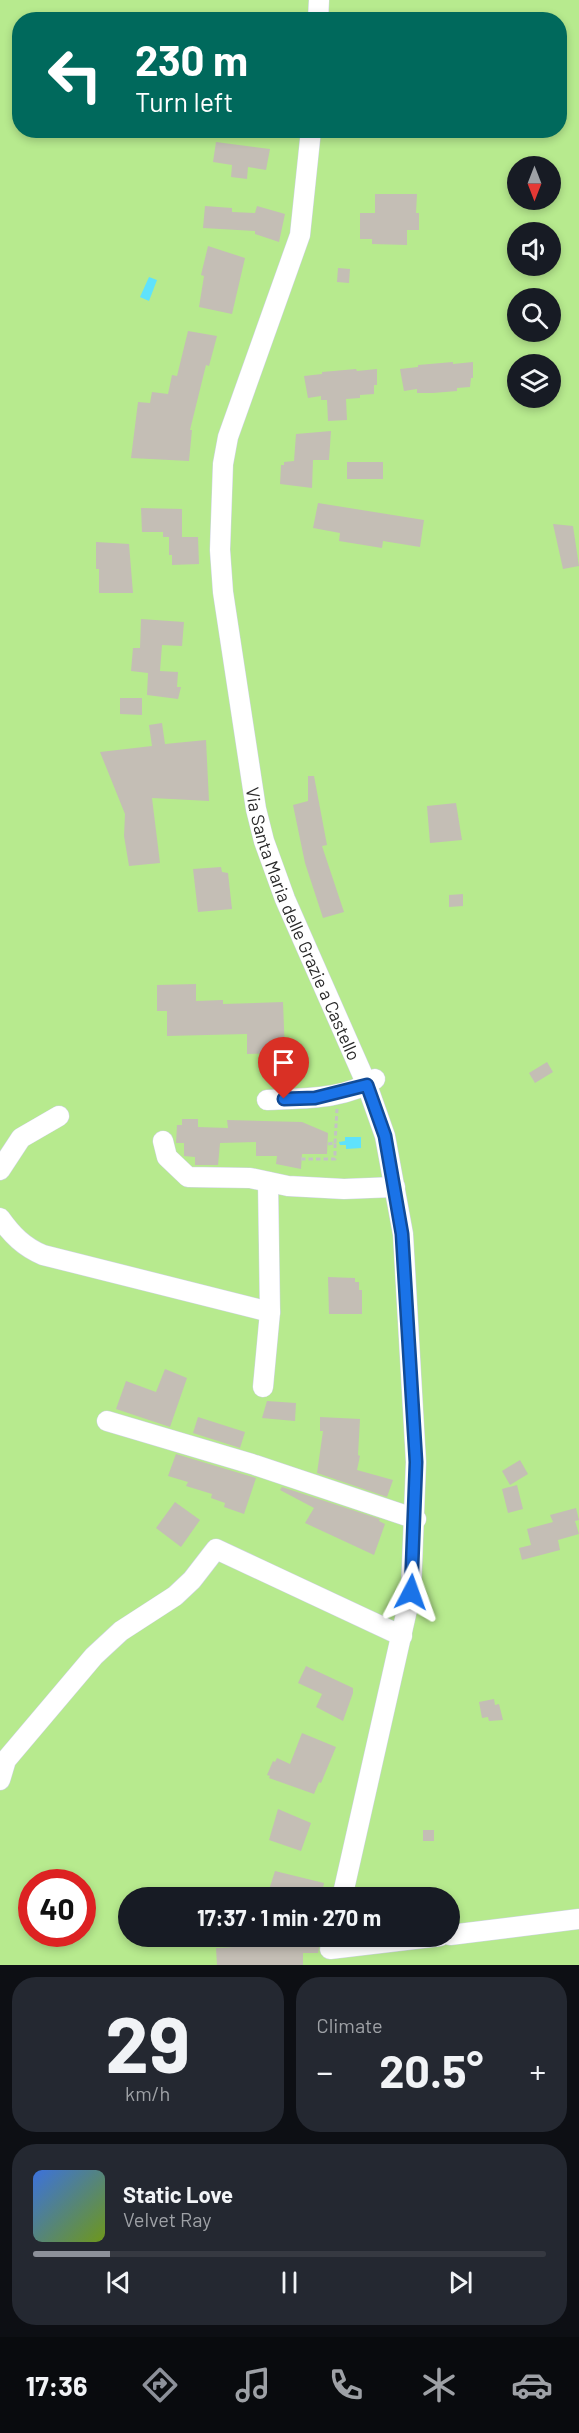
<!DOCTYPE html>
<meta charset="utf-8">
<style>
:root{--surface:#171b24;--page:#242831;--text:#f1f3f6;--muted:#9ea1a6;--line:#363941;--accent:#8c9099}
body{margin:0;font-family:Barlow,sans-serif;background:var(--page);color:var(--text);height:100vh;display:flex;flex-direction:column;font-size:22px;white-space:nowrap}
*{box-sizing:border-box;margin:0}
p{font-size:20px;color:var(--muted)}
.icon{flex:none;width:33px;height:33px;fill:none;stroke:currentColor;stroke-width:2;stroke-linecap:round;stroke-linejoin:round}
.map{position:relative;height:1965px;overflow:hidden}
.drawer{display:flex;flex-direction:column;gap:12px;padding:12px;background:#0d0f14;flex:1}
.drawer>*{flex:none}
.banner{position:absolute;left:12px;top:12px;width:555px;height:126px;border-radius:24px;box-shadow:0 3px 9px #0003;background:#00695c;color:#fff;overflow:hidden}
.needle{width:39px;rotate:180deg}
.fabs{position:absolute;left:507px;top:156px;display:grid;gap:12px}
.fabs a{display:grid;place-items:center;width:54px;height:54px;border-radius:50%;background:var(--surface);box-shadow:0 3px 9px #0003;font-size:30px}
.speed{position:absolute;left:18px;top:1869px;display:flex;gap:12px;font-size:30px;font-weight:700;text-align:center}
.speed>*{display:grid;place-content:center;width:78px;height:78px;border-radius:50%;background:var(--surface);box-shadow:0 3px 9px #0003;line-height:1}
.speed .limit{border:9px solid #d22;background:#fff;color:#111}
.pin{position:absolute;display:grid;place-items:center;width:51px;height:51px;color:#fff;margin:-62px -26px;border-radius:50% 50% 50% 0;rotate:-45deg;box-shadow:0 0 6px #0007}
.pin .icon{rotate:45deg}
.me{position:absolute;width:66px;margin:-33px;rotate:4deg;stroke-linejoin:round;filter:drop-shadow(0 0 4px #0008)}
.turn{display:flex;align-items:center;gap:21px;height:126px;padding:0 24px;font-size:27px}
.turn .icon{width:78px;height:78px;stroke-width:2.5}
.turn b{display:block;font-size:42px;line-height:51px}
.big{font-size:45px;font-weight:700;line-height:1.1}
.drawer .tile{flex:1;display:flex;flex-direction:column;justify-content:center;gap:9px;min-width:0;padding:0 21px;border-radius:24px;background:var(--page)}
.drawer .dial{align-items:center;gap:0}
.dial b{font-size:78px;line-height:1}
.song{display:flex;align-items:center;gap:18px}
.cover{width:72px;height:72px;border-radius:9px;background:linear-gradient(135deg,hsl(220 70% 55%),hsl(80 70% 35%))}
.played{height:6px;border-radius:3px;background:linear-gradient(90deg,var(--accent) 15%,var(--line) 15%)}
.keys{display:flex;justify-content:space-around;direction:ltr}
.heat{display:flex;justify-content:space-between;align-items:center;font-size:33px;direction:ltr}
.drawer .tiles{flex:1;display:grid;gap:12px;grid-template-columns:1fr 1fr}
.tile:last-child{grid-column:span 2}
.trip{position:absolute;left:118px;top:1887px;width:342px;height:60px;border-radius:30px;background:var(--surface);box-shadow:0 3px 9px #0003;font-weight:700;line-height:60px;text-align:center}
.tabs{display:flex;height:96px;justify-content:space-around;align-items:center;background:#090b0e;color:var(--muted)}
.tabs .icon{width:42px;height:42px}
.tabs .current{color:var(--accent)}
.tabs b{font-size:27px;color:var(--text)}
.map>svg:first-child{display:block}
.green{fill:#b7ea8e;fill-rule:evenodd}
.water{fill:#5fe2fc}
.building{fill:#c4beb5}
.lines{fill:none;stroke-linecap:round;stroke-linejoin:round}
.minor-casing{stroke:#ced4e4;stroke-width:21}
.path{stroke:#c3c3c3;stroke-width:3;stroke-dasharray:4.5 3;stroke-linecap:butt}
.minor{stroke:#fff;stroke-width:20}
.route-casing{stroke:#114b97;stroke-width:15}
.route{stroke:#1a73e8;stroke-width:10}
.labels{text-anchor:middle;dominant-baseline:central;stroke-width:4.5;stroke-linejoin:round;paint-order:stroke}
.street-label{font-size:18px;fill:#292929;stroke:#fff}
</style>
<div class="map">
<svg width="579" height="1965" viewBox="0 0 579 1965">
<rect width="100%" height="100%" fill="#ede2d9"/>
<path class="green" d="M0 0H579V1965H0ZM20 20H560V130H20ZM518 166H550V200H518ZM518 232H550V266H518ZM518 298H550V332H518ZM518 364H550V398H518ZM32 1882H82V1934H32ZM129 1898H450V1936H129Z"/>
<g class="water">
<path d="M149 277 157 280 149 301 140 297Z"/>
<path d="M345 1137H361V1148L346 1149V1145H340L339 1142 345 1141Z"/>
</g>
<g class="building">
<path d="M216 142 270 149 266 170 248 167 247 179 231 177 232 165 213 162Z"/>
<path d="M375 194H417L416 213H419V230H407V245L372 244V239H360V213H375Z"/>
<path d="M205 206 232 208V212L255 213 257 206 285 214 279 242 255 234V231L203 228Z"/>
<path d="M208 246 245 258 232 314 199 307 204 276 201 275Z"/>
<path d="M338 268 350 269 349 283 337 282Z"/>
<path d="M188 331 217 336 209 366 206 365 190 430H192L189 461 131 458 138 402 150 403 152 392 168 394 172 375 177 376Z"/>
<path d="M453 362V364L473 362V378H471L470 387 457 388V391L433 393H417V389L404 391 400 369 418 367V365Z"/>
<path d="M356 369 357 371 377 369V385H374V394L360 395V398L346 399 347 420 328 421 327 400H321V396L308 398 304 376 322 374V372Z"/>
<path d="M331 431 329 460H313L312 488 280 484 281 465H284V462L294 461 296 434Z"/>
<rect x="347" y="462" width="36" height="17"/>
<path d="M318 503 424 520 420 547 383 541 382 548 339 541 340 533 313 528Z"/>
<path d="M141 508 182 509V537H198L199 564 172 565V555H169V537H163V532H142Z"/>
<path d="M553 524 573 526 579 566 563 569Z"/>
<path d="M96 542 129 544 133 593H99V569H96Z"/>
<path d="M141 619 184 622 182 646 162 645 160 671 178 672 177 687H181L178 699 147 695 148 673 131 671 133 648H140Z"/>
<path d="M120 698H142V715L120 714Z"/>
<path d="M162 723 165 744 206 740 209 801 152 798 160 863 129 866 124 836 125 814 100 752 152 746 149 725Z"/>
<path d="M308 776H314L327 845 322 846 344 912 323 918 305 863 293 805 308 801Z"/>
<path d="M456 803 462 840 430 843 427 806Z"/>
<path d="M221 867 222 872 228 873 232 909 198 912 193 869Z"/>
<path d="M463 894V906L449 907V895Z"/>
<path d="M196 984V1001L223 1000V1004L283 1002 285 1053 247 1054V1034L167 1036V1011H157V985Z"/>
<path d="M547 1062 553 1072 535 1083 529 1073Z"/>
<path d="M182 1119H198V1127L228 1128 227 1120 302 1122 328 1133 327 1154H302L301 1169 276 1164 277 1156H256V1142L220 1143 218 1165H195V1157L184 1156V1143H176L177 1125H182Z"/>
<path d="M328 1277 355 1278V1282H359V1290H362V1314H329Z"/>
<path d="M165 1369 187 1378 170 1427 116 1409 126 1381 156 1392Z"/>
<path d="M267 1401 296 1403 295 1421 262 1418Z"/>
<path d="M198 1417 245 1432 240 1448 193 1433Z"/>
<path d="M320 1417 360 1419 358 1455 360 1456 357 1470 393 1480 387 1497 317 1473 323 1431H320Z"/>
<path d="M176 1454 256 1478 244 1514 224 1507 225 1503 211 1498 212 1494 186 1486 188 1482 168 1476Z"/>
<path d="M520 1460 528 1474 510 1485 502 1471Z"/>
<path d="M517 1485 523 1509 508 1513 502 1489Z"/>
<path d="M282 1487 380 1519 379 1521 385 1524 374 1555 305 1523 314 1508 280 1490Z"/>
<path d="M175 1502 200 1520 181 1547 156 1528Z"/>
<path d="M576 1508 579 1520 575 1521 579 1534 558 1540 560 1550 522 1560 519 1548 531 1545 527 1529 553 1522 550 1515Z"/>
<path d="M306 1666 353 1688V1693L343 1721 316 1707 322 1694 298 1683Z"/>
<path d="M494 1699 495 1705 499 1704 503 1720 489 1721 488 1717 482 1718 479 1702Z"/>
<path d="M302 1733 336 1747 321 1783 319 1782 314 1794 269 1778 270 1776 267 1775 273 1761 275 1762 277 1758 290 1764Z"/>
<path d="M278 1809 311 1823 301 1851 269 1840Z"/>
<rect x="423" y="1830" width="11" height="11"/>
<path d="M275 1871 324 1883 321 1898 267 1896Z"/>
<path d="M251 1936H321L318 1953H303V1965H217L216 1948 251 1946Z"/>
</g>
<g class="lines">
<defs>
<g id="minor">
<path d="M318 20 319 0"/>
<path id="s1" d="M311 130 300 235 228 437 223 464 220 550 223 592 256 809 264 841 285 899 367 1085 385 1136 403 1234 416 1462 411 1592 342 1898"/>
<path d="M267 1100C302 1098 345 1100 375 1079"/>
<path d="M163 1141 167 1157 188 1177 250 1178 288 1186 344 1189 395 1187"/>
<path d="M0 1170 21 1138 59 1116"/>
<path d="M0 1218C12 1235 24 1247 43 1255L270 1312"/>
<path d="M263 1387 270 1312 268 1182"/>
<path d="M107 1421 255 1465 416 1519"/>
<path d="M0 1780 6 1760 94 1656 121 1631 175 1596 192 1580 216 1549 402 1636"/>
<path d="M450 1935 579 1919"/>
<path d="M330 1949 440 1936"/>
</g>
</defs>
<use href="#minor" class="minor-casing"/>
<g class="path">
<path d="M335 1143 337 1109"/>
<path d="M301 1159H335V1143L328 1144"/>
</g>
<use href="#minor" class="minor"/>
</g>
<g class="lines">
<defs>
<path id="route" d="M284 1099 315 1098 367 1085 385 1136 402 1234 416 1462 411 1592"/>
</defs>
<use href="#route" class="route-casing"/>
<use href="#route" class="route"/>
</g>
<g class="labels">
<g class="street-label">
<text stroke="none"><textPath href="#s1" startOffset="819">Via Santa Maria delle Grazie a Castello</textPath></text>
</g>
</g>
</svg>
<div class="fabs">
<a><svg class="needle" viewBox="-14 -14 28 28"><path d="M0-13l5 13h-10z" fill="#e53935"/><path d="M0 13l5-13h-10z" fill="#9ea1a6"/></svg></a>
<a><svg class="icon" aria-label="sound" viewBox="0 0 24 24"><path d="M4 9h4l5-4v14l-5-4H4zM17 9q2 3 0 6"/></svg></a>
<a><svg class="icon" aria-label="search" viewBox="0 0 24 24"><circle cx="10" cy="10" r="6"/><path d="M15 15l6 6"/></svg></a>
<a><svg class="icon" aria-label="layers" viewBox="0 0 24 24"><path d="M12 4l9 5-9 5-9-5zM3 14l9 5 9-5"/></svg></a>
</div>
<div class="speed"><div class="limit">40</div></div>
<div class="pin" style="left:284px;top:1099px;background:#d93025"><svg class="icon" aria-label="arrive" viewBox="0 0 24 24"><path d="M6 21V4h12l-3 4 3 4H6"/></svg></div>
<svg class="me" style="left:411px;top:1592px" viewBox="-20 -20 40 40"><path d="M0-17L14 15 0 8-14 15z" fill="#1a73e8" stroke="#fff" stroke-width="4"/></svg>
<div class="trip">17:37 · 1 min · 270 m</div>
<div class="banner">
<div class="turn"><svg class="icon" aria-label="left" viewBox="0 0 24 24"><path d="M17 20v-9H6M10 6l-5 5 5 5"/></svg><div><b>230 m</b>Turn left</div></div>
</div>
</div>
<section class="drawer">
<div class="tiles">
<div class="tile dial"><b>29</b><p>km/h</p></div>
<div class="tile"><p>Climate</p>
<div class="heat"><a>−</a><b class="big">20.5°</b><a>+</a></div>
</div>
<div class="tile">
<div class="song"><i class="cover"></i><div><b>Static Love</b><p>Velvet Ray</p></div></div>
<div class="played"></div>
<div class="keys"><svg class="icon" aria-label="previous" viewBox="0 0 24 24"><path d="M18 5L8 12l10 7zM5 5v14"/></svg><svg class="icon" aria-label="pause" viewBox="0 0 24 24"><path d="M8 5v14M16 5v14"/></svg><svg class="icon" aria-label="next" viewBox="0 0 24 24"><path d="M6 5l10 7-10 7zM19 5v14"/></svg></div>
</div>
</div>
</section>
<nav class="tabs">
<b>17:36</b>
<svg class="icon current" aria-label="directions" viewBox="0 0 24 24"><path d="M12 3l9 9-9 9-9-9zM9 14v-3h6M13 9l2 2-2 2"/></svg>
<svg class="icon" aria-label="music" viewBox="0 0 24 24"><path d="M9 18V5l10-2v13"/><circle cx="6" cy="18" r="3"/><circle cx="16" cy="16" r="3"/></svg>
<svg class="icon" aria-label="phone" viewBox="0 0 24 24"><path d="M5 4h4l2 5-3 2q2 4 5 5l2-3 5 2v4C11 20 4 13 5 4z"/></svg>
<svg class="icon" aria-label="climate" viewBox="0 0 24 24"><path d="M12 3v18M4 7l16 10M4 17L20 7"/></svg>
<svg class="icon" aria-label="car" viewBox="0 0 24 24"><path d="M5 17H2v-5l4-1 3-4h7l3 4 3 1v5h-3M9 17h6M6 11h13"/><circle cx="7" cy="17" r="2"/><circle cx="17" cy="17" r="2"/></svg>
</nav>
